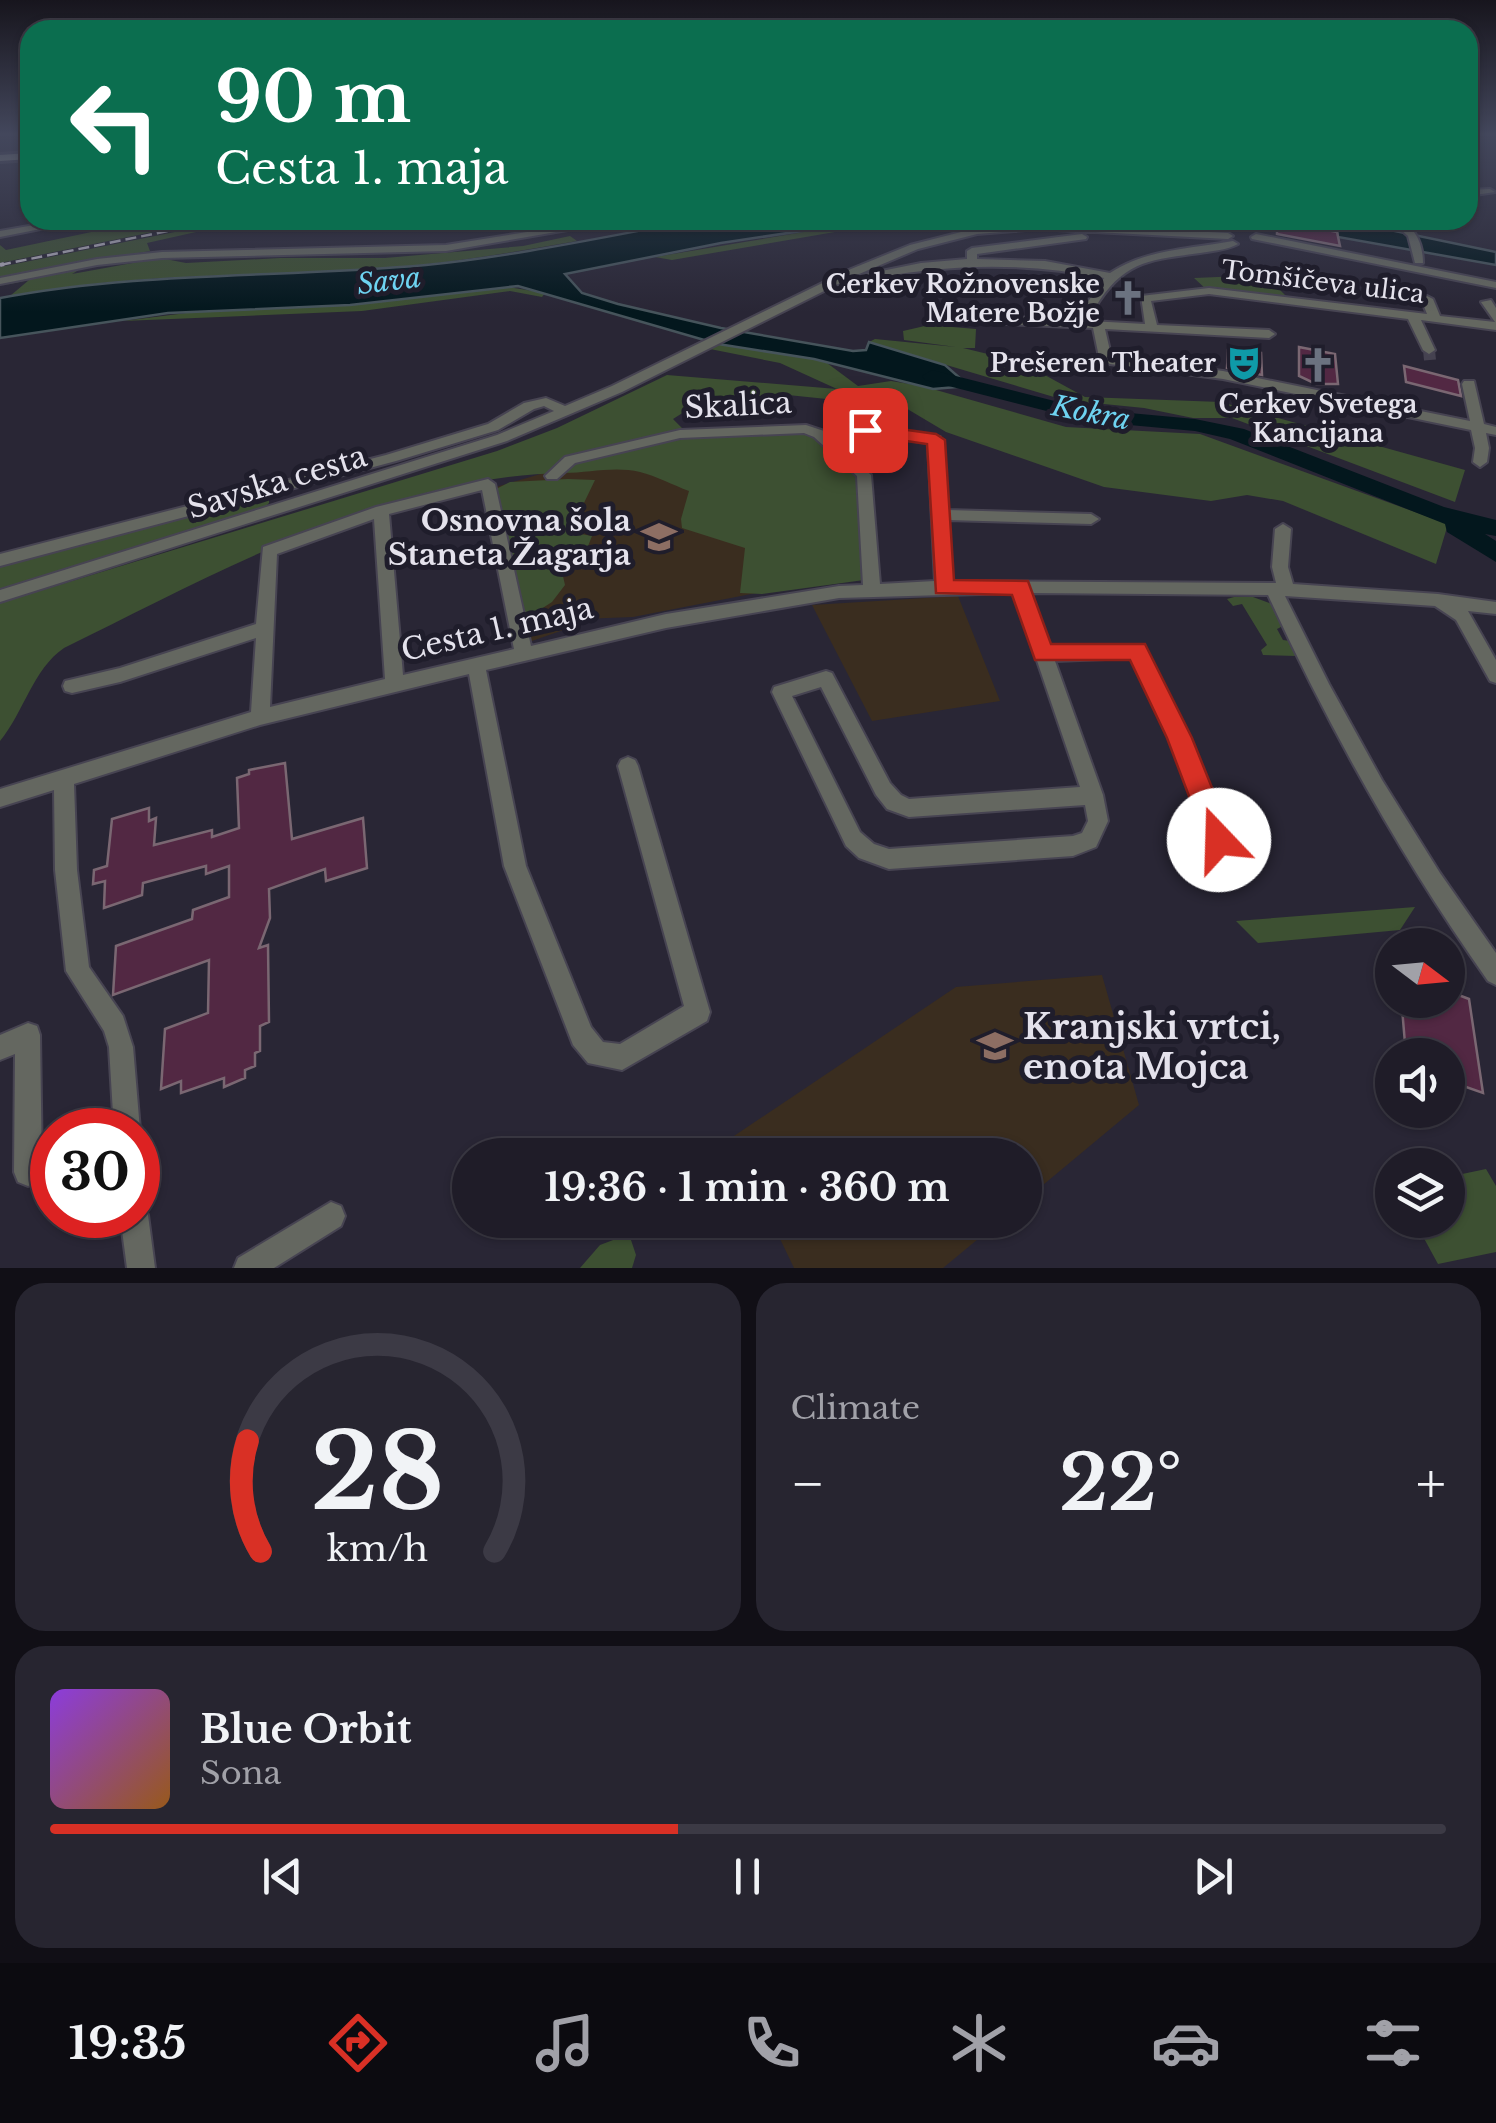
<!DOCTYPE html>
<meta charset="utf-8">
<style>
:root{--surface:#1f1c28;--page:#272530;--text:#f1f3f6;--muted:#a1a1a8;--line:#3c3a45;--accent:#d93025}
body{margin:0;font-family:"Libre Baskerville",serif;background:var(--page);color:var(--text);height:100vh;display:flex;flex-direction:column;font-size:38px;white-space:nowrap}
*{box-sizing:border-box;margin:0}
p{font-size:32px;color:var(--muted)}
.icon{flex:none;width:55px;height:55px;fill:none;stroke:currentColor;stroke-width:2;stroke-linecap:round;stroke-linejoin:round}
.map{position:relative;height:1268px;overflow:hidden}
.panel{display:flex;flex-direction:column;gap:15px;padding:15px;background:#110f16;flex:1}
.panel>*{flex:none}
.banner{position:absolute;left:20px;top:20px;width:1458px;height:210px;border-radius:30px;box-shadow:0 2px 8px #0004,0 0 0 2px var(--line);background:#0b6e4f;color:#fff;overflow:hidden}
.needle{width:65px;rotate:106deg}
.tools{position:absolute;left:1375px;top:928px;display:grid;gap:20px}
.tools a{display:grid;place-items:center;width:90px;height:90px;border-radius:50%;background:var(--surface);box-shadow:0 2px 8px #0004,0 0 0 2px var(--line);font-size:50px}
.speed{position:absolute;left:30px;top:1108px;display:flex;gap:20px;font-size:50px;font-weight:700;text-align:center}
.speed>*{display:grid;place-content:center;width:130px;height:130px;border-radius:50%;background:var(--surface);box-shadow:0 2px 8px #0004,0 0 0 2px var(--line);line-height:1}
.speed .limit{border:15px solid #d22;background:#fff;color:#111}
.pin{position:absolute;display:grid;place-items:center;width:85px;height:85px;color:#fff;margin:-42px;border-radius:20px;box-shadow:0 5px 15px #0006}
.me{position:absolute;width:110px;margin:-55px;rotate:339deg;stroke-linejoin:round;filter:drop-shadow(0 0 8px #0008)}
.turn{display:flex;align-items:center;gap:35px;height:210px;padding:0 30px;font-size:45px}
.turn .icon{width:130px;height:130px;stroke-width:2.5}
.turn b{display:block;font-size:70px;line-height:85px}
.big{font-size:75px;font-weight:700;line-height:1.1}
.panel .tile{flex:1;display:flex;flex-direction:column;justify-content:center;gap:15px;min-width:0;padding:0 35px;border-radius:30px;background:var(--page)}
.panel .dial{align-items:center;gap:0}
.dial svg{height:260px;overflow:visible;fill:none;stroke:var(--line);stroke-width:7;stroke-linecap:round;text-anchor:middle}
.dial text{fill:var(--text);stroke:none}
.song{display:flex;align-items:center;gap:30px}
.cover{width:120px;height:120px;border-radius:15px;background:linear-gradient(135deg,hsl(270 70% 55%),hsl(30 70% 35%))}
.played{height:10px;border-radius:5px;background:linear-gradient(90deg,var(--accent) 45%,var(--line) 45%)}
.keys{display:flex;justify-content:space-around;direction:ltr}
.heat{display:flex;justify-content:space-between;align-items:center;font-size:55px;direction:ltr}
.panel .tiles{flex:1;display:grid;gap:15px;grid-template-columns:1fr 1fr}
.tile:last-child{grid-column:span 2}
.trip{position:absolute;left:452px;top:1138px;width:590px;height:100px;border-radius:50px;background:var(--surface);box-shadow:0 2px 8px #0004,0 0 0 2px var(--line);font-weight:700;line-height:100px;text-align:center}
.menu{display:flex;height:160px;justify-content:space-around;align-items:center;background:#0c0b10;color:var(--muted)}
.menu .icon{width:70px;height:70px}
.menu .active{color:var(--accent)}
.menu b{font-size:45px;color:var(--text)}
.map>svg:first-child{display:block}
.education{fill:#3a2d1f}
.green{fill:#3d5032}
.water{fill:#03171d;stroke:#46545b;stroke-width:2.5}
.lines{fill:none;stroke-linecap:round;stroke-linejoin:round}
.river{fill:#03171d;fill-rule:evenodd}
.building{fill:#522843;stroke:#7a6772;stroke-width:2.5}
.minor-tunnel{stroke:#454250;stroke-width:12;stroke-dasharray:12 6;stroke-linecap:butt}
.minor-casing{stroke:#474452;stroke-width:4}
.major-casing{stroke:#474452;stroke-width:6}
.minor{fill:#646760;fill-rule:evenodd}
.major{fill:#9fa696;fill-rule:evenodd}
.rail-far1{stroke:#aca9b5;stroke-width:2.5;stroke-dasharray:11 5;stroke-linecap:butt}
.rail{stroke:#aca9b5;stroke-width:4;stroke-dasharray:14 8;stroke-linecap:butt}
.route{fill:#d93025;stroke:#8d1f18;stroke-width:2.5}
.labels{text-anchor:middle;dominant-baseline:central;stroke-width:10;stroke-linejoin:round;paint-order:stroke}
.far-street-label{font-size:25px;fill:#e4e2ec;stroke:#1f1d2b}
.far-poi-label{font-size:25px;font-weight:bold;fill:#e4e2ec;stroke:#1f1d2b;text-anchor:end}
.far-water-label{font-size:28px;font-style:italic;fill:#6ed3f1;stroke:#1f1d2b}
.street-label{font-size:30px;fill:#e4e2ec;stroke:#1f1d2b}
.poi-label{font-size:30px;font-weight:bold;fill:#e4e2ec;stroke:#1f1d2b;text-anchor:end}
.near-poi-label{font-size:35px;font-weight:bold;fill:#e4e2ec;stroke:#1f1d2b;text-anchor:start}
</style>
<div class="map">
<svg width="1496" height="1268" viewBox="0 0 1496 1268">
<rect width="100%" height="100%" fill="#292635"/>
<g class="education">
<path d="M650 442 808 583 633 617 581 619 570 622 572 627 529 642 496 487Z"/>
<path d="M958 596 1000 701 872 721 812 605Z"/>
<path d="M1102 975 1139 1105 1025 1200V1155H739L731 1138 956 987Z"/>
<path d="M771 1220H1001L943 1268H794Z"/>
</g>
<g class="green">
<path d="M99 220H212L0 263V245L6 250 101 230Z"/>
<path d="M875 220H905L672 260 655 257Z"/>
<path d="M205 226V230L147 243 150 251 0 277V267Z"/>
<path d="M570 236 577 241C504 254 432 266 358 270 241 276 125 274 10 296L29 280 0 286 87 265 72 274 160 258 186 263 280 258H385L523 246Z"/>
<path d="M1265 275 1287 297 1207 290 1194 278Z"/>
<path d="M502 286 545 293 542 297 510 291 362 311 123 321 218 309 350 305Z"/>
<path d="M929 325 976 329 975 348H963L1021 362 1085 397 1221 402 1465 470 1455 502 1232 418H1193L1144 408 1064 400 869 342 875 339 956 347 904 340 903 331Z"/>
<path d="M718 344 814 359 827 363 858 386 891 381 922 386 1066 427 1200 434 1448 524 1436 564 1283 501 1247 495 1211 501 1104 487 946 432 904 407 788 395 706 398 673 419 688 434 795 430 819 437C828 457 845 461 860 476L864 580 762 594 740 593 745 548 682 528 681 519 689 491C673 485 656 476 640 472 614 466 589 473 564 473 389 476 217 573 64 648 33 669 24 712 0 741V603L497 451 557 428 667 375 837 389 780 363 710 349Z"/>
<path d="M568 479 595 480 570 532 592 536 579 569 562 572 565 585 552 602 524 620 494 490 510 482Z"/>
<path d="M269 494V503L261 511 0 590V562Z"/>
<path d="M1234 597H1253L1272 604 1283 626 1277 629 1283 640 1290 641 1296 656 1263 655 1261 650 1267 645 1242 604 1233 606 1227 599Z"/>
<path d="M1415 907 1400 930 1258 943 1236 921Z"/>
<path d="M1486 1169 1496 1186V1252L1438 1264 1414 1220H1448V1177Z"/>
<path d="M621 1237H630L636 1255 632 1268H580L600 1245Z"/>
</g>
<g class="water">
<path d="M697 220H875L721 243 565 274 582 293 618 304 721 328 853 351 866 350 869 342 945 365 969 386 933 389 814 359 718 344 518 286 350 305 168 313 0 338V298C141 271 283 278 426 265 517 256 608 236 697 220Z"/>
<path d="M1306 220H1342L1496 252V265L1338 237 1337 230Z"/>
</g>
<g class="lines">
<path class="river" d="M932 370 1086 409 1195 419 1244 429 1444 507 1496 520V536L1485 534 1496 541V562L1447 532 1445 524 1230 439 1195 431 1086 421 925 380 922 376Z"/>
</g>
<g class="building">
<path d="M1277 220 1337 232 1340 246 1277 234Z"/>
<path d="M1299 347 1335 354 1338 384H1316L1299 376Z"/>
<path d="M1228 350 1261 353 1262 375 1227 368Z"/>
<path d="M1404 366 1458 380 1461 396 1406 382Z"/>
<path d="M285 763 292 839 363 818 367 868 326 881 325 869 269 889 270 918 259 948 268 945 269 1022 260 1026V1051L255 1053V1066L245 1070V1078L224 1087V1078L181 1093V1081L161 1089 165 1029 208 1013 209 960 113 995 116 946 192 919 193 910 229 897V866L206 874V866L143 883 142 895 104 908 105 881 93 884 94 870 107 866 112 819 149 808V821L156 818 154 845 212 830V837L239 828 237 778 249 774V770Z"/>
<path d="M1448 991 1469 999 1483 1093 1449 1081 1448 1055H1406L1402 1008 1410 1011 1409 1000H1448Z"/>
</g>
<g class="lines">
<path class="minor-tunnel" d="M1429 350 1430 360"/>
<defs>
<g id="minor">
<path d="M1468 190 1490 189 1495 192 1468 196Z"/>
<path d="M63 220H86L0 237V231Z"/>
<path d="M602 220H626L446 251 162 258 97 265 0 284V278L97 259 162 252 446 245Z"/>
<path d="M1390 220C1414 220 1423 243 1423 263H1415L1408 236Z"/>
<path d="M1038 223 1228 233 1233 236 1228 239 1038 229 977 234 918 249 852 277 921 263 967 259V251L972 248 1082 234 1087 237 1086 239 977 254V259L1045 261 1110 273C1146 249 1191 249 1233 241L1238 244C1227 250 1213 251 1200 253 1149 260 1123 261 1095 308L1091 309 1085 306 1104 278C1020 261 940 264 856 282L852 281V277L622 392 507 441 0 602V590L497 435 554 411 544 406 534 409 498 430 396 461 0 566V554L386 455 488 424 524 403 546 398 565 406 612 386 851 269 910 245 977 228Z"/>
<path d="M1256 234 1496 282V288L1252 239 1251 237Z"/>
<path d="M1209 288 1427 314 1421 299 1427 296 1433 299 1440 316 1495 322 1481 302 1491 300 1496 308V330L1421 320 1435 350 1429 354 1423 350 1408 319 1209 294 1151 301 1157 325 1269 330 1275 334 1269 338 1105 329 1111 355 1117 358 1223 371 1470 421 1462 384 1464 381H1474L1484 424 1496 427V435L1486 433 1489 448 1487 462 1480 467 1473 462 1475 448 1471 430 1223 379 1110 364 1099 357 1093 328 963 322 957 318 963 314 1145 324 1141 296Z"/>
<path d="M806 425 824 431 871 475 880 584 935 581 928 443 860 433V427L865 426 940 437 947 510 1091 514 1099 519 1091 524 948 520 952 581 1276 583 1272 567 1275 529 1283 524 1291 529 1288 567 1293 584 1438 594 1496 602V614L1468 611 1496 660V683L1490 681 1456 620 1435 606 1285 596 1329 684 1382 780 1440 873 1496 953V985L1488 981C1402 859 1330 730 1268 595L1031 593 1050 647 1143 646 1189 738 1230 839 1226 846 1219 849 1212 846 1169 738 1131 658 1055 661 1103 795 1108 821 1096 847 1073 856 889 869 859 858 846 846 772 692 774 687 826 671 832 673 890 783 901 795 909 799 1080 787 1014 593 839 598 666 628 486 670 526 866 591 1027 603 1042 620 1044 684 1006 618 766 621 760 628 757 635 760 638 766 710 1012 707 1021 622 1070 588 1063 573 1045 504 866 469 674 260 725 74 784 77 870 89 967 123 1016 133 1047 140 1130 138 1137V1130H114L109 1047 104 1031 66 971 55 870 54 790 0 807V789L251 712 256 638 120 682 72 693 65 691 63 686 65 681 120 668 256 624 263 547 376 507 488 479 495 484 531 646 666 614 839 586 863 585 857 476 814 437 804 433 680 438 575 463 557 479H547L545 476 565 457 680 430ZM482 490 514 649 403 675 389 514ZM374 519 385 679 270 707 277 554ZM821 687 876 795 887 809 909 817 1085 805 1088 821 1082 833 1073 836 889 849 874 844 860 832 792 696Z"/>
<path d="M28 1023 37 1026 40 1035 42 1172 38 1182 28 1186 18 1182 14 1172 15 1054 0 1060V1035Z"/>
<path d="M138 1202 144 1205 148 1215 155 1268H127L120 1215H138Z"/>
<path d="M331 1202 341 1206 345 1216 341 1226 274 1268H234L238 1258Z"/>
</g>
<path id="major" d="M30 153V159L0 161V155Z"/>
</defs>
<use href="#minor" class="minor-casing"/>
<use href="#major" class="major-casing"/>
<use href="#minor" class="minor"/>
<use href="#major" class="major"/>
<path class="rail-far1" d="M0 265 222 220"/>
<path class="rail" d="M0 265 4 264"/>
</g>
<linearGradient id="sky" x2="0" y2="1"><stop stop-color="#17151d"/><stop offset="0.43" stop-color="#43475c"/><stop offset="1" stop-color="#43475c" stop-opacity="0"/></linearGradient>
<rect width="1496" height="312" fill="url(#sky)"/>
<path class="route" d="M865 424 936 434 945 440 954 580 1028 581 1051 644H1145L1192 738 1233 840 1229 849 1219 852 1209 849 1167 738 1130 660H1035L1012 595 936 593 927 444 859 434 856 430Z"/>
<defs>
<symbol id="church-bare" viewBox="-9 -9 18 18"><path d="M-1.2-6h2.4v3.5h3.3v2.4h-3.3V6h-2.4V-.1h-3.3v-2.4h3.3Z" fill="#6b7280" stroke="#1f1d2b" stroke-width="2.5" paint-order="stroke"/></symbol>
<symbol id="theatre-bare" viewBox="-9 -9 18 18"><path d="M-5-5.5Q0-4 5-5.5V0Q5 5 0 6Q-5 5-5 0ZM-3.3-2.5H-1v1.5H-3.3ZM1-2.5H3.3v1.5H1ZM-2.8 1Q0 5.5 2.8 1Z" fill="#0f9aa8" stroke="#1f1d2b" stroke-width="2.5" paint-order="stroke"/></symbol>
<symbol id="school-bare" viewBox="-9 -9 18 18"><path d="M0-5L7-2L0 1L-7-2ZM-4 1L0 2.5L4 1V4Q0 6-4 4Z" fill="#8d6e63" stroke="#1f1d2b" stroke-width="2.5" paint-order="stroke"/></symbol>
</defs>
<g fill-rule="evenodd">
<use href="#church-bare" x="1103" y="273" width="50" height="50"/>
<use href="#theatre-bare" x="1219" y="338" width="50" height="50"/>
<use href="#church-bare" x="1293" y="340" width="50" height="50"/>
<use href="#school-bare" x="634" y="512" width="50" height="50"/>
<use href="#school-bare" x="970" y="1021" width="50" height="50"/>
</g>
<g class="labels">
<g class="far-street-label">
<text transform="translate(1323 282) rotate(7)">Tomšičeva ulica</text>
</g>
<g class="far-poi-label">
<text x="1100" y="284">Cerkev Rožnovenske<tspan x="1100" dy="29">Matere Božje</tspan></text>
<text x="1216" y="363">Prešeren Theater</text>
<text x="1318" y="404" text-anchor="middle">Cerkev Svetega<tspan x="1318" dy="29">Kancijana</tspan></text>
</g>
<g class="far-water-label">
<text transform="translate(389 281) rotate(-7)">Sava</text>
<text transform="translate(1091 413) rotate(11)">Kokra</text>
</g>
<g class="street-label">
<text transform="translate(738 405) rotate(-3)">Skalica</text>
<text transform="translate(277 482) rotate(-17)">Savska cesta</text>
<text transform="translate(497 629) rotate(-13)">Cesta 1. maja</text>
</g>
<g class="poi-label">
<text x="631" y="520">Osnovna šola<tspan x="631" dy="34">Staneta Žagarja</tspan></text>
</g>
<g class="near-poi-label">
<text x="1023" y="1026">Kranjski vrtci,<tspan x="1023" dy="40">enota Mojca</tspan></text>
</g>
</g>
</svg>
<div class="tools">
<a><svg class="needle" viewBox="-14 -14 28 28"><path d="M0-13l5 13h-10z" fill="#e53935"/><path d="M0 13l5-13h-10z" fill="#a1a1a8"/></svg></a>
<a><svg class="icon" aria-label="sound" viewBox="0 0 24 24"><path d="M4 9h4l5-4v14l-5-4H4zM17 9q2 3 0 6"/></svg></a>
<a><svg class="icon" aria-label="layers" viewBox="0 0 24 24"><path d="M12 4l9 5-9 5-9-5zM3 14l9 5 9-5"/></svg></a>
</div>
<div class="speed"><div class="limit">30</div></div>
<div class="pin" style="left:865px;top:430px;background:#d93025"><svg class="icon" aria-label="arrive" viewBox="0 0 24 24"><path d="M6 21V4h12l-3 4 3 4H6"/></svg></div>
<svg class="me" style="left:1219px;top:840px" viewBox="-20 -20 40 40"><circle r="19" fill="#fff"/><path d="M0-13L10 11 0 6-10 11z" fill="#d93025"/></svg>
<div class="trip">19:36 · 1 min · 360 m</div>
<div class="banner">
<div class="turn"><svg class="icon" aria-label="left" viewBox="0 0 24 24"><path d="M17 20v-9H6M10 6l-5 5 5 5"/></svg><div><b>90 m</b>Cesta 1. maja</div></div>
</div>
</div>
<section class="panel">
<div class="tiles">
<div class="tile dial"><svg viewBox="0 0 100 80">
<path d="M14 69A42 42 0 1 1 86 69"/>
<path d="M14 69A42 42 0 0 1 10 35" stroke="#d93025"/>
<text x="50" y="56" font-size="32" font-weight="700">28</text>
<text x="50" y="72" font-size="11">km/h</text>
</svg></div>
<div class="tile"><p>Climate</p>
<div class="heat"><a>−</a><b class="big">22°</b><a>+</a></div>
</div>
<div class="tile">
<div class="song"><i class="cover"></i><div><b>Blue Orbit</b><p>Sona</p></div></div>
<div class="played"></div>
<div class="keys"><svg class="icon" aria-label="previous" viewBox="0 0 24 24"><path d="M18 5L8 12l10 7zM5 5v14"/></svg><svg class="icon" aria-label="pause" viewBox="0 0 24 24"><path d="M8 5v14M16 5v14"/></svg><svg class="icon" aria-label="next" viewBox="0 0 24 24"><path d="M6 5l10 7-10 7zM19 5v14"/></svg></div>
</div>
</div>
</section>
<nav class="menu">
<b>19:35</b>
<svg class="icon active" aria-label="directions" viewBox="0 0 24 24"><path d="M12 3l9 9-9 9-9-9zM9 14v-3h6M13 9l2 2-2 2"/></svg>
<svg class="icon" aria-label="music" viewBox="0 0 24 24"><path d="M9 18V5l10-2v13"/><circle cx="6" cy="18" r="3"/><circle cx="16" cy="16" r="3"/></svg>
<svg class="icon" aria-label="phone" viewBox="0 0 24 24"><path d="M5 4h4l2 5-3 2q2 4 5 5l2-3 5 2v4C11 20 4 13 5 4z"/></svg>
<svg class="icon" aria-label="climate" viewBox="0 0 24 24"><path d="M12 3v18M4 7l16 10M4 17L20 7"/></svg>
<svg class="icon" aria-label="car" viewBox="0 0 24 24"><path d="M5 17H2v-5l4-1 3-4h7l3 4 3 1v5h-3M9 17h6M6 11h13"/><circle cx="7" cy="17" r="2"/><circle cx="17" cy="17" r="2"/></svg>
<svg class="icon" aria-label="filters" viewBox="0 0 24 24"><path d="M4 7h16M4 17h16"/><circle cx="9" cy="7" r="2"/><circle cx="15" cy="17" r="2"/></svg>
</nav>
